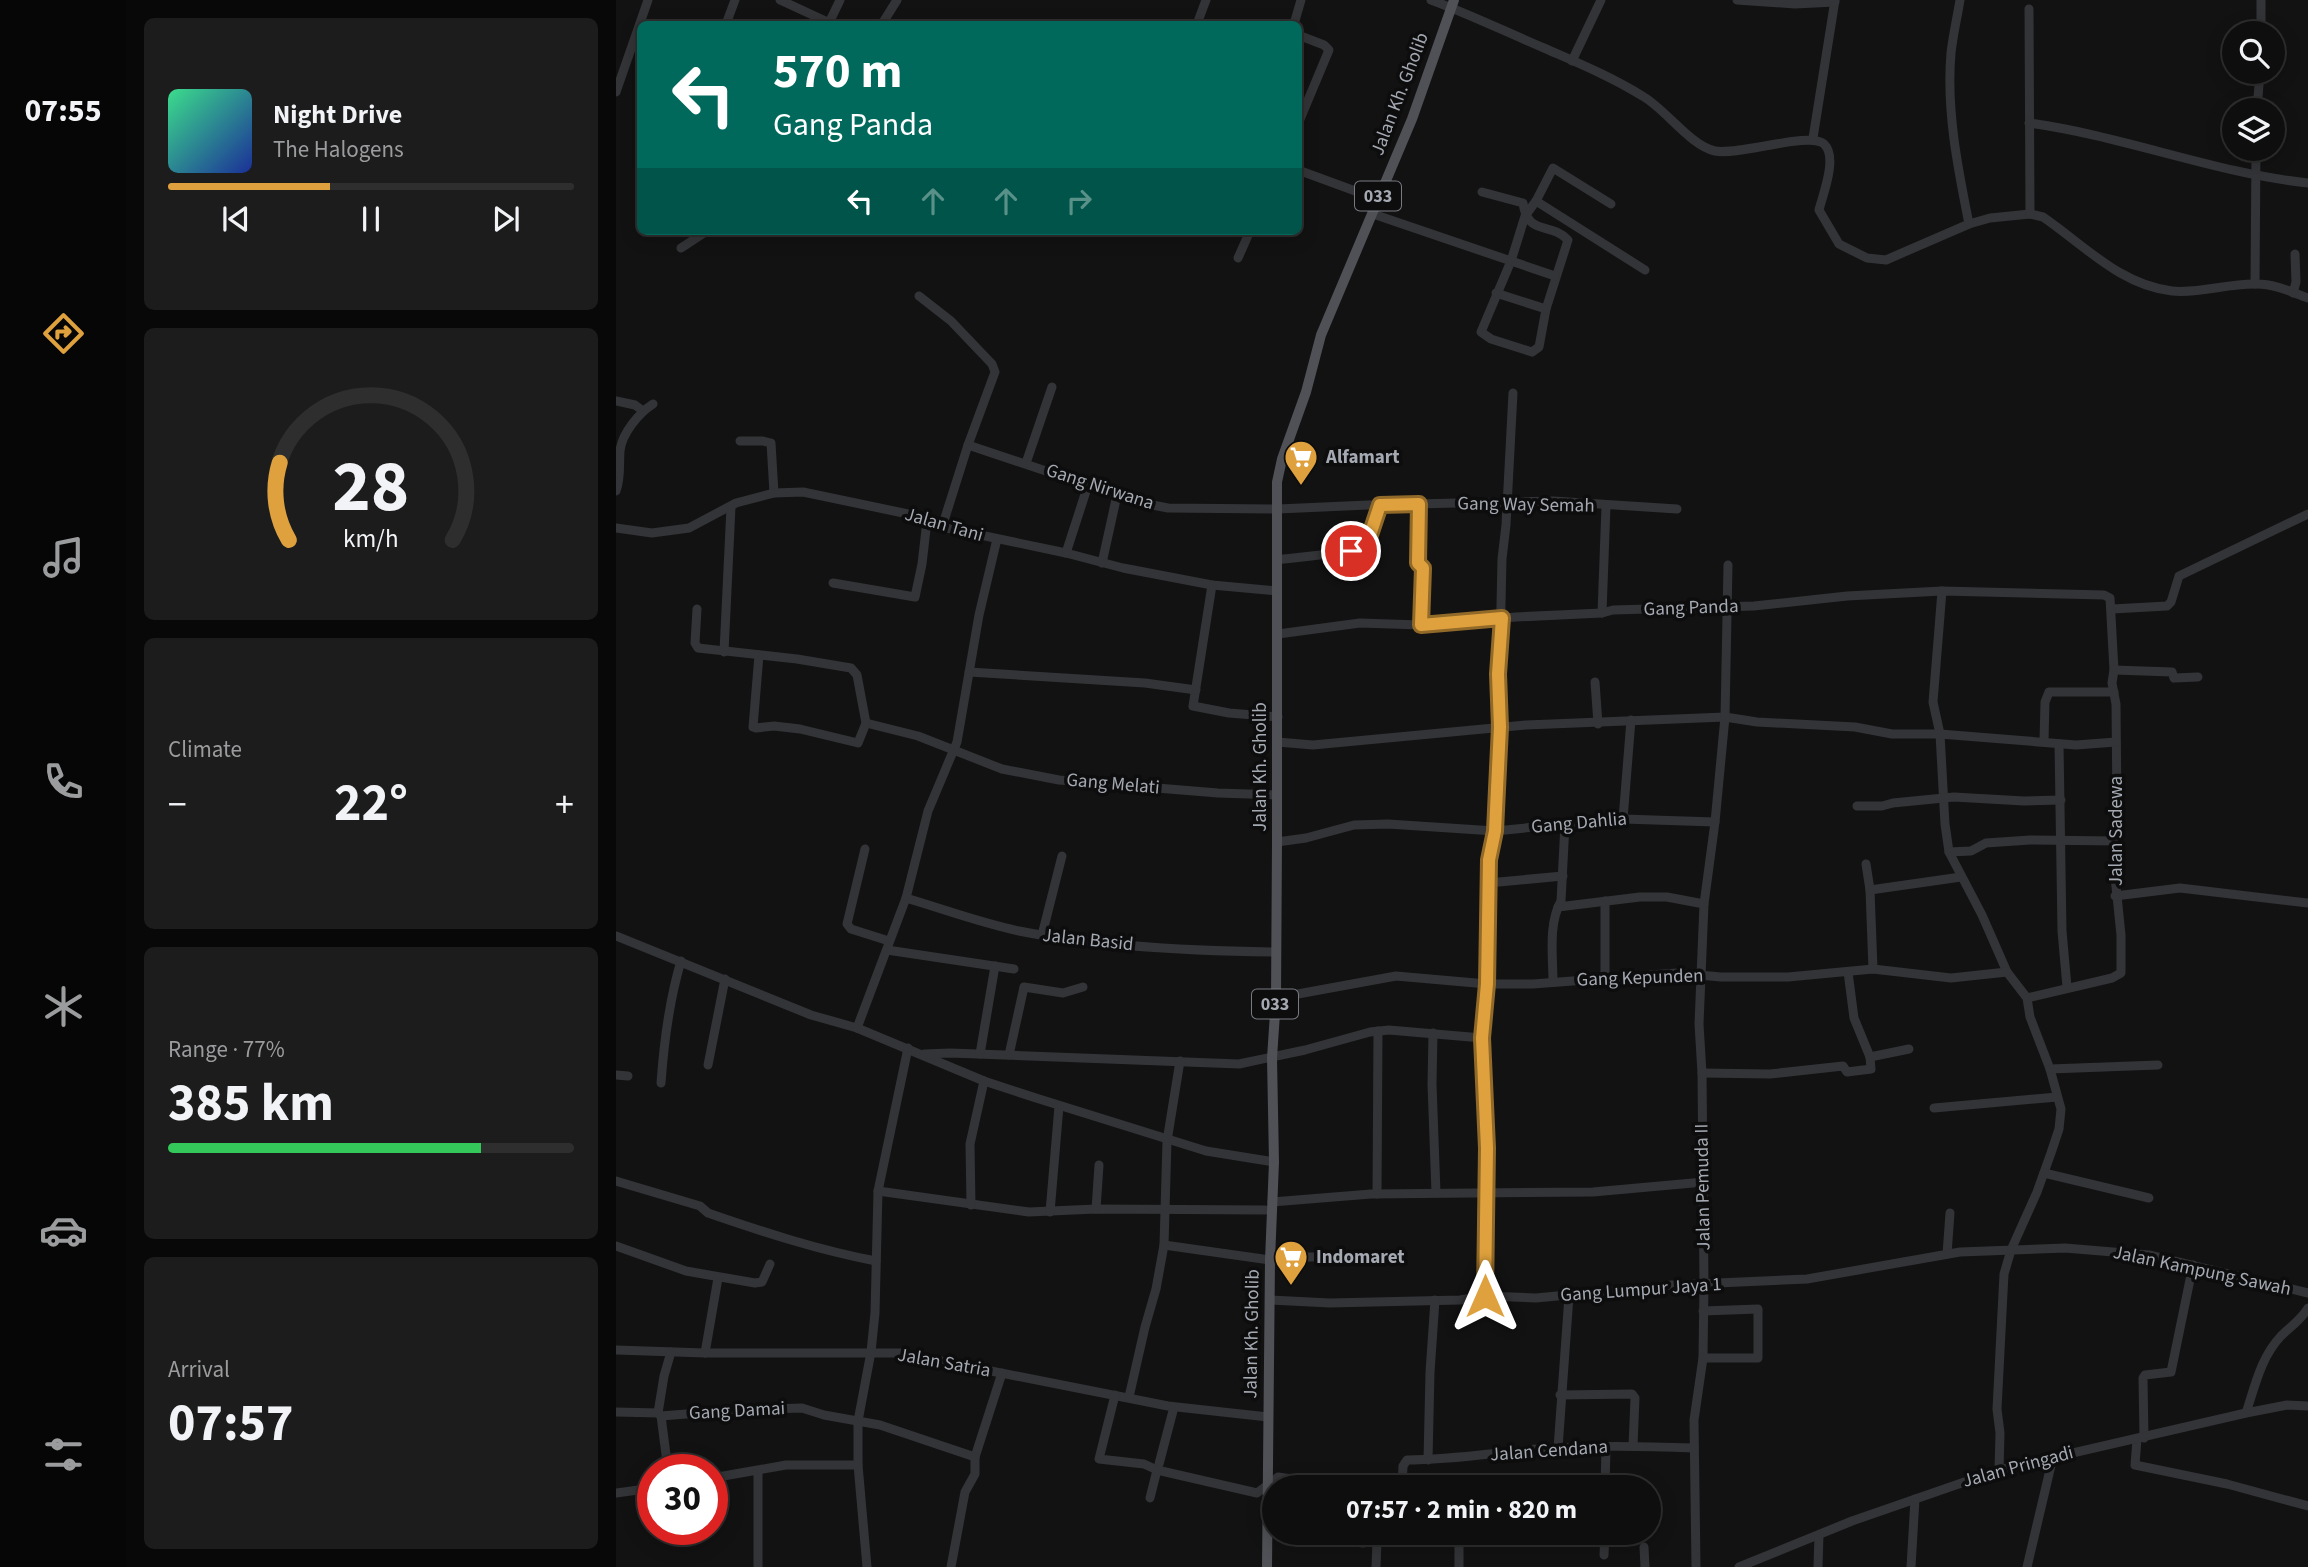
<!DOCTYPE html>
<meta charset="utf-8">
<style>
:root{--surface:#0e0e0e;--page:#1c1c1c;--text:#f1f3f6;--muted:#9b9c9e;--line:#2e2e2e;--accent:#dfa13d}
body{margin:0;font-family:"Source Sans 3",sans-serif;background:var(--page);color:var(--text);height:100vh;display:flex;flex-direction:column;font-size:26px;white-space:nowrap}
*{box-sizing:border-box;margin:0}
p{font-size:23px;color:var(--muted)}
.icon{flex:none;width:38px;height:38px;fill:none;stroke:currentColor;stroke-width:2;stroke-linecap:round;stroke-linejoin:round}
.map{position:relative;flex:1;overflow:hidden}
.sheet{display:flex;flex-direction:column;gap:18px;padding:18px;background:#080808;width:490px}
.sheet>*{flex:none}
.top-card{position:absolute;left:21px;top:21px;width:665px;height:214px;border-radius:10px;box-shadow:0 4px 18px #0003,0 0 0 2px var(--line);background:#00695c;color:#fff;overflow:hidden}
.buttons{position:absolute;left:1606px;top:21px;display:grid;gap:14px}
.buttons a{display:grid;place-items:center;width:63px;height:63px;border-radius:50%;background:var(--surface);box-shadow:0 4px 18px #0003,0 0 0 2px var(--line);font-size:35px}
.speed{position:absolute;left:21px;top:1454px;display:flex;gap:14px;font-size:35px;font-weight:700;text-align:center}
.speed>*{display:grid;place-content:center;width:91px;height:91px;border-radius:50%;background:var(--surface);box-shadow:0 4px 18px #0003,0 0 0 2px var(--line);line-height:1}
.speed .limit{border:10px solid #d22;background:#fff;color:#111}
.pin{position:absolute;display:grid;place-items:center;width:60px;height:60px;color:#fff;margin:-30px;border:4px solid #fff;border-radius:50%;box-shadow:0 2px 7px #0007}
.me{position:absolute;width:77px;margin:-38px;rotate:0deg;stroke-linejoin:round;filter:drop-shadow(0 0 5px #0008)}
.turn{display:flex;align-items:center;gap:24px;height:147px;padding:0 21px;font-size:32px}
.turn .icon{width:91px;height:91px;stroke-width:2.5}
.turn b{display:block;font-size:49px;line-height:60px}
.lanes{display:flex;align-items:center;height:66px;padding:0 21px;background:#0003;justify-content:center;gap:35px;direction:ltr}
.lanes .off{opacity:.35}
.big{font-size:52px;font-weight:700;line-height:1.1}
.sheet .tile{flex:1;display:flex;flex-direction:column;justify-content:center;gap:10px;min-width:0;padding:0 24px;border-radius:10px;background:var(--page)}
.sheet .dial{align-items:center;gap:0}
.dial svg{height:182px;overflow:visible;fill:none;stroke:var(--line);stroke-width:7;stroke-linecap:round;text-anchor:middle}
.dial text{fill:var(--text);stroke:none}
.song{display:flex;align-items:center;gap:21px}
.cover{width:84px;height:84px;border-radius:10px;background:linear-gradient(135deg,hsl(150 70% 55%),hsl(230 70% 35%))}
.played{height:7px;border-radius:4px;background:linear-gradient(90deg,var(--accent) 40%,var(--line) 40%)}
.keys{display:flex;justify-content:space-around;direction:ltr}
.heat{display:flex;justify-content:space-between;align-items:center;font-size:38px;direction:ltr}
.charge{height:10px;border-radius:5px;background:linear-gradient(90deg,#34c759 77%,var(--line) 0)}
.trip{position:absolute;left:646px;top:1475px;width:399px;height:70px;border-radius:35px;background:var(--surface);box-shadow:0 4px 18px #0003,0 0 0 2px var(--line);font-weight:700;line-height:70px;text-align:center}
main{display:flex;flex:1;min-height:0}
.tab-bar{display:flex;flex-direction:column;width:126px;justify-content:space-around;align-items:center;background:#060606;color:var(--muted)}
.tab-bar .icon{width:49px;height:49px}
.tab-bar .on{color:var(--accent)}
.tab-bar b{font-size:32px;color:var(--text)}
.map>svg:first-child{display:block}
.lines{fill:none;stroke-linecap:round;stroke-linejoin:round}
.minor{stroke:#333437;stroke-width:9}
.major{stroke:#4f5156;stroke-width:10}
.route-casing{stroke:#916928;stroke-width:18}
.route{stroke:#dfa13d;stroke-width:12}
.labels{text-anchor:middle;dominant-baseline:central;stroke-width:7;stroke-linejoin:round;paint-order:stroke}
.shield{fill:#0d0d0e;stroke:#777a81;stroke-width:2}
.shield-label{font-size:18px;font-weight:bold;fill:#a4a9b2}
.street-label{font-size:19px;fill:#a4a9b2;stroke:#0d0d0e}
.poi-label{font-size:19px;font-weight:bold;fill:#a4a9b2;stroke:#0d0d0e;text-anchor:start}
</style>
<main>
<nav class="tab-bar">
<b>07:55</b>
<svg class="icon on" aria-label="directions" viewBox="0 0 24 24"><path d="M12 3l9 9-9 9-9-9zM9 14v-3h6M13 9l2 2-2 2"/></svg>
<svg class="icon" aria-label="music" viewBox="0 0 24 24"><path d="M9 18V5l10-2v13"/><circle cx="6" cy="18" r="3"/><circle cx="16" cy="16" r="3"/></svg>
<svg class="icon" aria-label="phone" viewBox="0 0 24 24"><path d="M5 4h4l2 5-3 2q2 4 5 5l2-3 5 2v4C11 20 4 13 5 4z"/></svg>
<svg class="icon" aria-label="climate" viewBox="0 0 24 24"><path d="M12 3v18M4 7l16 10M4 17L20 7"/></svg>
<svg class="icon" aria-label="car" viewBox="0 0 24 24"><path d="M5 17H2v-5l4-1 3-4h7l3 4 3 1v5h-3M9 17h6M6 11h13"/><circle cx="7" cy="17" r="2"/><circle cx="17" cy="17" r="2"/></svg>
<svg class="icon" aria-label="filters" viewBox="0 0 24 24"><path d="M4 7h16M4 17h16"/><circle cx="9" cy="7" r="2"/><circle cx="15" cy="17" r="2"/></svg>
</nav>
<section class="sheet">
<div class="tile">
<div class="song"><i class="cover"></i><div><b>Night Drive</b><p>The Halogens</p></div></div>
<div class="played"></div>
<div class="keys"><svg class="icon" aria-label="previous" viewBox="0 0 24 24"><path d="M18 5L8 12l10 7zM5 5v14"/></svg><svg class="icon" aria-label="pause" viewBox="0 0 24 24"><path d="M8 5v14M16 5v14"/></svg><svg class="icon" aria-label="next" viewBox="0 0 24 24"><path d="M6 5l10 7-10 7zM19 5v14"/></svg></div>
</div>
<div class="tile dial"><svg viewBox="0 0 100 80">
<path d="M14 69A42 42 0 1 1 86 69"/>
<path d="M14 69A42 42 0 0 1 10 35" stroke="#dfa13d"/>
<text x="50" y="56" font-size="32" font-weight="700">28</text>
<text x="50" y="72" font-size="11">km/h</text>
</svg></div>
<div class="tile"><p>Climate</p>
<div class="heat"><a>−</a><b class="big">22°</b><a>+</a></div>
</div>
<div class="tile"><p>Range · 77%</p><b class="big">385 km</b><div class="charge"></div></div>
<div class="tile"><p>Arrival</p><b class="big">07:57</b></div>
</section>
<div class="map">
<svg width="1692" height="1567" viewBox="0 0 1692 1567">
<rect width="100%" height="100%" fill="#121213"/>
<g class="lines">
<g class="minor">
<path d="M164 0 216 24"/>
<path d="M815 0C853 14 890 32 928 48 962 63 996 77 1028 97 1050 110 1075 146 1099 151 1123 156 1194 131 1208 144 1222 157 1207 194 1203 210L1223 244 1251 258 1270 260 1353 224 1374 218 1414 214 1427 217C1468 245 1504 285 1556 291 1584 294 1612 283 1641 284 1659 284 1675 292 1692 298"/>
<path d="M1121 0 1179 4 1219 2"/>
<path d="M1344 0C1341 18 1337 35 1335 53 1330 110 1342 169 1353 224"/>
<path d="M1645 0V33"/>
<path d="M1413 9 1414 214"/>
<path d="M213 23 224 0"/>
<path d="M110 24 119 0"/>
<path d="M266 24 281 0"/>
<path d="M581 24 590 0"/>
<path d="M678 24 685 0"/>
<path d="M682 35 708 45 713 50 682 124"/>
<path d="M956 61 985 0"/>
<path d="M0 92 32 0"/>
<path d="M1641 110 1644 72"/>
<path d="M1413 123C1508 136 1598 173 1692 183"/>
<path d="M1197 138 1219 0"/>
<path d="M682 170 761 199"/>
<path d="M866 192 907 203C912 237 934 221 952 240L930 309 923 347 916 352 875 339 865 332 895 261 909 216 920 201 937 168 995 204"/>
<path d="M920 201 1029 270"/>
<path d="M757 214 939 276"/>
<path d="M65 248 91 231"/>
<path d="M622 258 634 231"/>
<path d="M1639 284 1640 149"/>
<path d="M880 293 930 309"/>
<path d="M1677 293 1680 282 1679 254"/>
<path d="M303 296 335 321 376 364 379 372 352 445 326 527"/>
<path d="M0 401 19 405 27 411"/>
<path d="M124 441H147L155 443 158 493"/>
<path d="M352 445 526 503 552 508 662 509 752 505 937 501 1061 509"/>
<path d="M410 463 436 387"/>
<path d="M0 491C5 478 3 464 4 451 6 433 23 413 37 404"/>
<path d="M803 504 802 563 807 568 805 625"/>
<path d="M0 528 36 533 73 528 120 503 158 493 187 492 292 514 326 527 450 553 507 568 596 585 661 591"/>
<path d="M450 553 472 485"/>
<path d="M661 560C679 557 742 554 752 541 759 532 761 516 764 505"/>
<path d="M486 563 501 495"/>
<path d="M217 583 299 597 306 564 311 521"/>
<path d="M596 585 577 706 613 713 662 717"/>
<path d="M1326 591 1317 702 1324 734 1329 824 1333 852 1366 915 1391 972 1411 998 1414 1017 1434 1069 1445 1109 1443 1129 1435 1153 1421 1192 1395 1250 1388 1274 1381 1409 1384 1433 1383 1470"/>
<path d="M81 609 79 643 82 648 181 659 235 668 241 675 250 723 302 736 386 769 443 780 602 793 661 795"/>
<path d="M1496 609 1551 606 1555 602 1563 576 1692 514"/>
<path d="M986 613 990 506"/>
<path d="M662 634 744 623 805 625 900 617 986 613 997 610 1138 606 1231 596 1326 591 1488 595 1494 598 1498 670 1496 683 1500 704 1501 810 1498 867 1505 935V973L1496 978 1411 998"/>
<path d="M108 652 115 507"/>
<path d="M143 655 137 727 140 728 158 726 184 729 242 743 250 723"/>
<path d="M1498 670 1556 672 1558 678 1582 677"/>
<path d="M353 672 529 683 580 690"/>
<path d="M979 682 982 724"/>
<path d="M1428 741 1429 702 1433 692H1498"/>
<path d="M661 742 697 745 910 725 1109 717 1141 722 1239 727 1276 734H1324L1460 745 1500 742"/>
<path d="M1443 744 1446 931 1451 987"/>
<path d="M1241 806H1266L1277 803 1338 797 1408 801 1445 800"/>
<path d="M1007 819 1015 720"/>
<path d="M661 842 690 838 738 825 772 824 879 831 949 824H991L1007 819 1099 822"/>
<path d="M249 849 231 924 235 929 273 941"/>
<path d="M1333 852 1355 851 1370 843 1414 840 1501 841"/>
<path d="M1250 864 1254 890 1257 969"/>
<path d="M872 883 947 876"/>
<path d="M1254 890 1345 877"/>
<path d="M1499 896 1564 888 1692 903"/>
<path d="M290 898C327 909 365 923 403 931 484 947 577 951 659 952"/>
<path d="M989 901V978"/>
<path d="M942 907 1024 897H1051L1088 904"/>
<path d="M426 935 446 856"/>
<path d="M0 936 195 1015 241 1028 368 1081 420 1098 590 1151 658 1162"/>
<path d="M271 950 398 969"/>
<path d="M937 982C937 957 932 924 945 901L949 824"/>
<path d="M660 998 780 976 871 984H917L1061 973 1105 977H1172L1257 969 1335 978 1391 972"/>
<path d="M241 1028 290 898 312 811 341 742 363 615 381 539"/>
<path d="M817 1033 816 1084 820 1193"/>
<path d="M308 1054 334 1053 623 1064 689 1050 754 1032 773 1030 866 1038"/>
<path d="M364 1054 379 966"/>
<path d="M393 1055 408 987 447 993 467 987"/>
<path d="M1254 1057 1293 1049"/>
<path d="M92 1065 109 979"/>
<path d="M1434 1069 1542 1065"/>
<path d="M1086 1073 1154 1074 1227 1066 1231 1072 1255 1069 1254 1057 1238 1018 1232 972"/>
<path d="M0 1075 12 1076"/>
<path d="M45 1083C48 1041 53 1001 65 961"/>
<path d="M1318 1108 1441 1097"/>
<path d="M1428 1173 1533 1198"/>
<path d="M0 1181 84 1206 92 1213C147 1232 202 1250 260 1261"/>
<path d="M262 1191 413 1212 480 1209 649 1210"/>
<path d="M761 1194 762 1031"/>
<path d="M656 1202 755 1194 977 1192 1088 1182"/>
<path d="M355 1205 354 1144 368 1081"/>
<path d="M480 1209 483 1165"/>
<path d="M434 1212 443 1106"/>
<path d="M548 1245 654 1260 663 1257H731"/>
<path d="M0 1246 70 1271 139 1283 146 1282 154 1264"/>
<path d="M1331 1254 1334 1213"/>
<path d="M869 1296 871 1148 866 1038 871 984 873 860 879 831 881 788 886 559 890 525 897 393"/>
<path d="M654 1300 714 1303 844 1300 869 1296 920 1298 1056 1285 1191 1279 1344 1252 1449 1248 1533 1255 1692 1293"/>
<path d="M1087 1311 1142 1309V1358H1087"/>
<path d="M0 1350 89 1353H284L552 1406 652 1417"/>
<path d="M89 1353 102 1278"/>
<path d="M499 1395 483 1459 528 1464 541 1470 641 1493 662 1477 709 1484 711 1488"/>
<path d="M944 1395 1016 1394 1019 1398 1017 1446"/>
<path d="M513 1397 529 1327 540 1289 548 1245 551 1141 564 1061"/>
<path d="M0 1412 42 1413 45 1416 121 1410 186 1408 208 1415 264 1425 359 1457 386 1373"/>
<path d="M42 1413 48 1376 55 1352"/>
<path d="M1630 1413C1639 1386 1645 1357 1665 1336 1675 1326 1685 1320 1692 1308"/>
<path d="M45 1416 52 1470"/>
<path d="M1528 1438 1527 1378 1529 1375 1555 1372 1577 1265"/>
<path d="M1521 1439 1519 1465 1611 1484 1692 1506"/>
<path d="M942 1448 953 1296"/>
<path d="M812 1460 814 1372 819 1300"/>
<path d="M543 1464 558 1407"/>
<path d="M96 1478 170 1465H242"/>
<path d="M786 1488 787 1466 791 1460C834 1460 877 1453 921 1449 973 1445 1026 1446 1078 1448"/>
<path d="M989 1488 990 1447"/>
<path d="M0 1493 37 1488"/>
<path d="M534 1498 541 1470"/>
<path d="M725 1533 731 1541 747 1543 803 1533"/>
<path d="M843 1533V1567"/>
<path d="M1028 1547 1029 1567"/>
<path d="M988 1555 989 1533"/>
<path d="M142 1567V1471"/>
<path d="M251 1567 242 1465V1421L255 1352 259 1313 262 1191 292 1048"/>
<path d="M335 1567 349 1492 359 1474V1457"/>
<path d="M760 1567 761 1541"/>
<path d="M1080 1567 1078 1420 1087 1358 1088 1285 1086 1073 1083 1024 1088 904 1099 822 1109 717 1112 565"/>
<path d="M1123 1567 1236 1521 1383 1470 1630 1413 1671 1405 1692 1406"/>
<path d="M1202 1567 1203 1535"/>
<path d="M1295 1567 1299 1499"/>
<path d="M1411 1567 1437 1457"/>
</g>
<path class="major" d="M651 1567 654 1260 658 1162 656 1058 660 998 661 842V482L666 459 690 392 705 335 796 119 838 0"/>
</g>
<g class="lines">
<defs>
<path id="route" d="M735 551 752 541 764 505 803 504 802 563 807 568 805 625 886 618 882 674 884 727 881 789 879 831 873 860 871 984 866 1038 871 1148 869 1296"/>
</defs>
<use href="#route" class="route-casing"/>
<use href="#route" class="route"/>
</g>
<defs>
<symbol id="supermarket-pin" viewBox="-11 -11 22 30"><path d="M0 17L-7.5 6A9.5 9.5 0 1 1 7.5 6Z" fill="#dfa13d" stroke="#0d0d0e"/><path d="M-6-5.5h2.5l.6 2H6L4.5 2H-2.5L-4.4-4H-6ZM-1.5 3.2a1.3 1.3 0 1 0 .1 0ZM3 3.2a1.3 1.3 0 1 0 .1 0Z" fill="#fff"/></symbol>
</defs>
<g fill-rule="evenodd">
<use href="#supermarket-pin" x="666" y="438" width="38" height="52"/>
<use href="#supermarket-pin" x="656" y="1238" width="38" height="52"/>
</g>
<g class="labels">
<g class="shield">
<rect x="739" y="181.5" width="46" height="29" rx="5"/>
<rect x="636" y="989.5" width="46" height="29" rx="5"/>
</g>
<g class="shield-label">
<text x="762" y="196">033</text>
<text x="659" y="1004">033</text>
</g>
<g class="street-label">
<text transform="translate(784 94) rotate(-69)">Jalan Kh. Gholib</text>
<text transform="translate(484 487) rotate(18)">Gang Nirwana</text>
<text transform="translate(910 505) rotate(1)">Gang Way Semah</text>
<text transform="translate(328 525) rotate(16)">Jalan Tani</text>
<text transform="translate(1075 608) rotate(-2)">Gang Panda</text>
<text transform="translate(644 767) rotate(-90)">Jalan Kh. Gholib</text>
<text transform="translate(497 784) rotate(5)">Gang Melati</text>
<text transform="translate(963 823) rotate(-5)">Gang Dahlia</text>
<text transform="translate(1500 831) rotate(-90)">Jalan Sadewa</text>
<text transform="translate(472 940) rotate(6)">Jalan Basid</text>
<text transform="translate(1024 978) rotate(-2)">Gang Kepunden</text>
<text transform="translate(1087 1187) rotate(-91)">Jalan Pemuda II</text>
<text transform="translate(1586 1271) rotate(12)">Jalan Kampung Sawah</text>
<text transform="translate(1025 1290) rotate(-4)">Gang Lumpur Jaya 1</text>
<text transform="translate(636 1334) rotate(-89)">Jalan Kh. Gholib</text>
<text transform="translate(328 1363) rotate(10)">Jalan Satria</text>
<text transform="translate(121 1411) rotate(-3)">Gang Damai</text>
<text transform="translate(933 1451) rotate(-4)">Jalan Cendana</text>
<text transform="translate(1402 1467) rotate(-15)">Jalan Pringadi</text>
</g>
<g class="poi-label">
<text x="710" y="457">Alfamart</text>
<text x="700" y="1257">Indomaret</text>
</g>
</g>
</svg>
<div class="buttons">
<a><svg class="icon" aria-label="search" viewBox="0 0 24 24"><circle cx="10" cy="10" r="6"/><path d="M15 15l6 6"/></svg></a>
<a><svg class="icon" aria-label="layers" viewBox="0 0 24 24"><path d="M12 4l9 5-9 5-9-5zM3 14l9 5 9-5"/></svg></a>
</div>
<div class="speed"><div class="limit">30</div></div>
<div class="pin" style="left:735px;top:551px;background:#d93025"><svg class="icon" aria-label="arrive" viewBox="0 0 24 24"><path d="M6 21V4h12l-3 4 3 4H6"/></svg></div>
<svg class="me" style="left:869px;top:1296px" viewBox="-20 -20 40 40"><path d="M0-17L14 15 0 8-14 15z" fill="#dfa13d" stroke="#fff" stroke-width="4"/></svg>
<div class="trip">07:57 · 2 min · 820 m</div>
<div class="top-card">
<div class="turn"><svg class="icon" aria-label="left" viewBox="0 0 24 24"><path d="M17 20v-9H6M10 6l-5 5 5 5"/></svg><div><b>570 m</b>Gang Panda</div></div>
<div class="lanes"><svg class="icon" aria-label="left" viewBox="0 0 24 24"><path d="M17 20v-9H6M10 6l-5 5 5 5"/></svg><svg class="icon off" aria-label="ahead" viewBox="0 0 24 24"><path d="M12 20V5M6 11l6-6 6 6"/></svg><svg class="icon off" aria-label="ahead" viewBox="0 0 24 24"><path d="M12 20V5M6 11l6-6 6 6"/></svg><svg class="icon off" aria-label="right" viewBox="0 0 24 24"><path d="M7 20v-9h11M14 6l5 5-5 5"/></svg></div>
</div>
</div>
</main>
